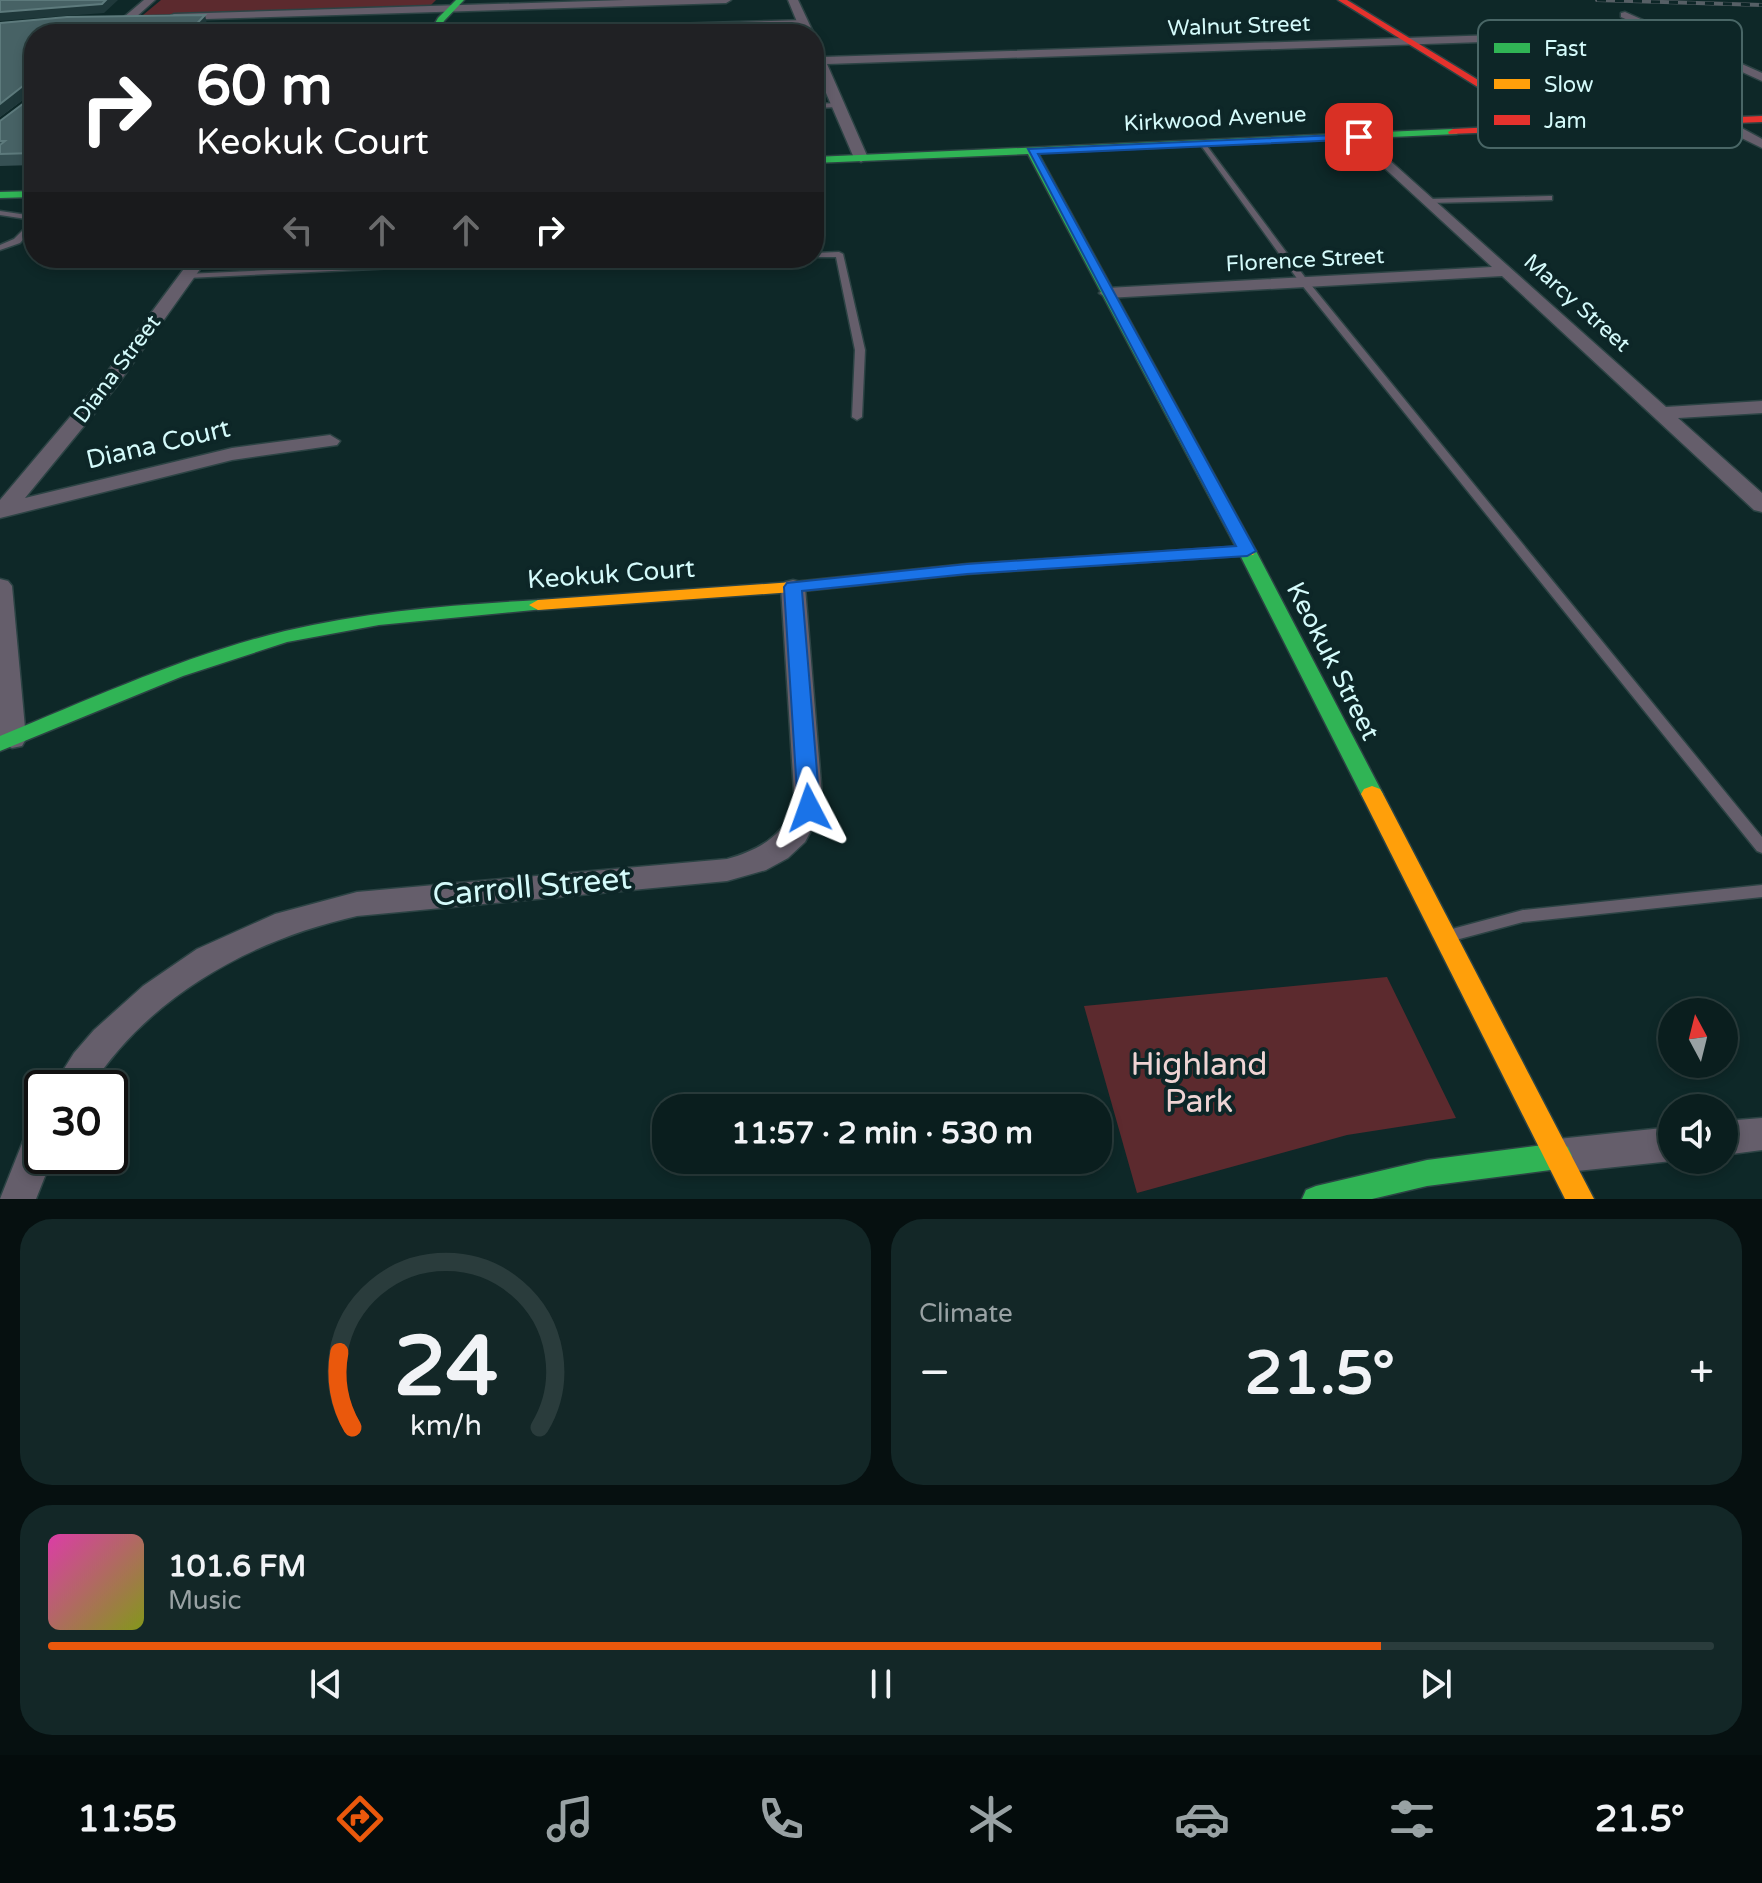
<!DOCTYPE html>
<meta charset="utf-8">
<style>
:root{--surface:#0a1e1e;--page:#132727;--text:#f1f3f6;--muted:#99a2a4;--line:#2a3c3c;--accent:#ea580c}
body{margin:0;font-family:"Varela Round",sans-serif;background:var(--page);color:var(--text);height:100vh;display:flex;flex-direction:column;font-size:30px;white-space:nowrap}
*{box-sizing:border-box;margin:0}
p{font-size:26px;color:var(--muted)}
.icon{flex:none;width:44px;height:44px;fill:none;stroke:currentColor;stroke-width:2;stroke-linecap:round;stroke-linejoin:round}
.map{position:relative;height:1199px;overflow:hidden}
.sheet{display:flex;flex-direction:column;gap:20px;padding:20px;background:#061010;flex:1}
.sheet>*{flex:none}
.hud{position:absolute;left:24px;top:24px;width:800px;height:244px;border-radius:32px;box-shadow:0 4px 12px #0003,0 0 0 2px var(--line);background:#202124;color:#fff;overflow:hidden}
.needle{width:52px;rotate:353deg}
.buttons{position:absolute;left:1658px;top:998px;display:grid;gap:16px}
.buttons a{display:grid;place-items:center;width:80px;height:80px;border-radius:50%;background:var(--surface);box-shadow:0 4px 12px #0003,0 0 0 2px var(--line);font-size:40px}
.speed{position:absolute;left:24px;top:1070px;display:flex;gap:16px;font-size:40px;font-weight:700;text-align:center}
.speed>*{display:grid;place-content:center;width:104px;height:104px;border-radius:50%;background:var(--surface);box-shadow:0 4px 12px #0003,0 0 0 2px var(--line);line-height:1}
.speed .limit{border:4px solid #111;border-radius:12px;background:#fff;color:#111}
.pin{position:absolute;display:grid;place-items:center;width:68px;height:68px;color:#fff;margin:-34px;border-radius:16px;box-shadow:0 4px 12px #0006}
.me{position:absolute;width:88px;margin:-44px;rotate:356deg;stroke-linejoin:round;filter:drop-shadow(0 0 6px #0008)}
.turn{display:flex;align-items:center;gap:28px;height:168px;padding:0 40px;font-size:36px}
.turn .icon{width:104px;height:104px;stroke-width:2.5}
.turn b{display:block;font-size:56px;line-height:68px}
.lanes{display:flex;align-items:center;height:76px;padding:0 40px;background:#0003;justify-content:center;gap:40px;direction:ltr}
.lanes .off{opacity:.35}
.big{font-size:60px;font-weight:700;line-height:1.1}
.sheet .card{flex:1;display:flex;flex-direction:column;justify-content:center;gap:12px;min-width:0;padding:0 28px;border-radius:32px;background:var(--page)}
.sheet .dial{align-items:center;gap:0}
.dial svg{height:208px;overflow:visible;fill:none;stroke:var(--line);stroke-width:7;stroke-linecap:round;text-anchor:middle}
.dial text{fill:var(--text);stroke:none}
.song{display:flex;align-items:center;gap:24px}
.cover{width:96px;height:96px;border-radius:12px;background:linear-gradient(135deg,hsl(320 70% 55%),hsl(70 70% 35%))}
.played{height:8px;border-radius:4px;background:linear-gradient(90deg,var(--accent) 80%,var(--line) 80%)}
.keys{display:flex;justify-content:space-around;direction:ltr}
.heat{display:flex;justify-content:space-between;align-items:center;font-size:44px;direction:ltr}
.sheet .tiles{flex:1;display:grid;gap:20px;grid-template-columns:1fr 1fr}
.card:last-child{grid-column:span 2}
.trip{position:absolute;left:652px;top:1094px;width:460px;height:80px;border-radius:32px;background:var(--surface);box-shadow:0 4px 12px #0003,0 0 0 2px var(--line);font-weight:700;line-height:80px;text-align:center}
.tabs{display:flex;height:128px;justify-content:space-around;align-items:center;background:#040c0c;color:var(--muted)}
.tabs .icon{width:56px;height:56px}
.tabs .current{color:var(--accent)}
.tabs b{font-size:36px;color:var(--text)}
.map>svg:first-child{display:block}
.green{fill:#5c2a2e}
.lines{fill:none;stroke-linecap:round;stroke-linejoin:round}
.lane-casing{stroke:#2c4344;stroke-width:3}
.street-casing{stroke:#2c4344;stroke-width:3}
.fast-casing{stroke:#2c4344;stroke-width:3}
.slow-casing{stroke:#2c4344;stroke-width:3}
.jam-casing{stroke:#2c4344;stroke-width:3}
.lane{fill:#655e6b;fill-rule:evenodd}
.street{fill:#655e6b;fill-rule:evenodd}
.fast{fill:#30b455;fill-rule:evenodd}
.slow{fill:#ff9f0a;fill-rule:evenodd}
.jam{fill:#e5322d;fill-rule:evenodd}
.rail-casing{stroke:#565f65;stroke-width:4}
.rail{stroke:#0d2627;stroke-width:3;stroke-dasharray:9;stroke-linecap:butt}
.wall{fill:#365053}
.shaded-wall{fill:#1f383a}
.building{fill:#476265;stroke:#5d7a7c;stroke-width:2}
.route{fill:#1a73e8;stroke:#114b97;stroke-width:2}
.labels{text-anchor:middle;dominant-baseline:central;stroke-width:8;stroke-linejoin:round;paint-order:stroke}
.far-street-label{font-size:22px;fill:#d4fafa;stroke:#0d2627}
.street-label{font-size:26px;fill:#d4fafa;stroke:#0d2627}
.near-street-label{font-size:32px;fill:#d4fafa;stroke:#0d2627}
.near-park-label{font-size:32px;fill:#efd4d4;stroke:#0d2627}
.key{fill:#0d2627;stroke:#496666;stroke-width:2}
.key-label{font-size:22px;fill:#d4fafa}
</style>
<div class="map">
<svg width="1762" height="1199" viewBox="0 0 1762 1199">
<rect width="100%" height="100%" fill="#0e2828"/>
<g class="green">
<path d="M161 0H436L430 6 143 15Z"/>
<path d="M1387 977 1456 1118 1347 1135 1137 1193 1084 1006Z"/>
</g>
<g class="lines">
<defs>
<g id="lane">
<path d="M805 20 803 23 455 34H401L404 32Z"/>
<path d="M1544 36 1612 71 1700 68 1698 71 1617 74 1707 121 1702 122 1542 39Z"/>
<path d="M814 104 838 103 841 105 838 107 814 108Z"/>
<path d="M1200 142H1204L1307 280 1762 837V853L1757 851 1301 284 1200 144Z"/>
<path d="M1549 196H1552V200L1429 203 1425 201 1429 199Z"/>
<path d="M0 211 34 216V227L20 243 0 250V245L14 239 33 220 0 215Z"/>
<path d="M839 252 843 254 865 350 862 417 857 420 852 417 855 350 836 257H814V253Z"/>
<path d="M728 258H752C747 262 735 262 728 261Z"/>
<path d="M433 262H436V266L187 278 183 276 187 274Z"/>
<path d="M1762 885V897L1523 922 1452 941 1446 939 1444 935 1446 931 1452 929 1523 910Z"/>
</g>
<g id="street">
<path d="M144 0H155L117 34H104Z"/>
<path d="M625 0H731L726 3 174 20 169 17 174 14Z"/>
<path d="M788 0H798L814 34H802Z"/>
<path d="M1625 12 1762 73V81L1663 36 827 64 868 158 861 162 854 158 814 65 815 47 819 48 824 57 1650 30 1621 17V13Z"/>
<path d="M1713 118H1723L1762 139V148L1713 124Z"/>
<path d="M1359 133 1666 407 1762 401V413L1678 418 1762 493V512L1754 510 1502 276 1107 298 1099 293 1107 288 1492 267 1354 140V134Z"/>
<path d="M192 258H208L116 387 25 498 232 448 330 435 340 441 337 445 232 460 0 518V500L102 379Z"/>
<path d="M723 258H739V259L731 264Z"/>
<path d="M0 579 8 581 12 586 26 739 22 746 12 748 0 742Z"/>
<path d="M793 580 801 582 805 587 823 808 805 842 788 858 766 870 727 881 357 916C251 940 150 995 90 1088H52L74 1053 94 1030 143 986 197 949 275 914 357 892 727 859C758 850 780 838 795 808L781 587 785 582Z"/>
<path d="M1762 1118V1150L1724 1155V1121Z"/>
<path d="M42 1121V1156H53L36 1199H0L29 1126Z"/>
<path d="M1672 1127V1161L1558 1173 1545 1168 1540 1156 1545 1144 1558 1139Z"/>
</g>
<g id="fast">
<path d="M456 0H464L444 21 437 34H429L438 18Z"/>
<path d="M1453 129 1458 132 1457 134 1038 153 1256 551 1383 794 1380 799H1364L1361 794 1238 551 1028 154 814 163V157Z"/>
<path d="M34 191V197L0 198V192Z"/>
<path d="M538 600 547 605 544 609 379 625 287 642 183 676 0 751V736C93 698 186 655 285 631 368 611 453 605 538 600Z"/>
<path d="M1558 1143 1568 1147 1572 1156 1568 1165 1558 1169 1427 1186 1372 1199H1302L1306 1190 1316 1186 1427 1160Z"/>
</g>
<g id="slow">
<path d="M1247 546 1256 551 1253 555 967 574 793 592 538 610 529 605 538 600 793 582 967 564Z"/>
<path d="M1372 786 1380 789 1383 794 1594 1199H1565L1361 794 1364 789Z"/>
</g>
<path id="jam" d="M1338 0H1347L1552 125 1762 116V122L1449 134 1448 132 1453 129 1539 125Z"/>
</defs>
<use href="#lane" class="lane-casing"/>
<use href="#street" class="street-casing"/>
<use href="#fast" class="fast-casing"/>
<use href="#slow" class="slow-casing"/>
<use href="#jam" class="jam-casing"/>
<use href="#lane" class="lane"/>
<use href="#street" class="street"/>
<use href="#fast" class="fast"/>
<use href="#slow" class="slow"/>
<use href="#jam" class="jam"/>
<defs>
<path id="rail" d="M1597 0 1762 5"/>
</defs>
<use href="#rail" class="rail-casing"/>
<use href="#rail" class="rail"/>
</g>
<path class="wall" d="M0 23 207 24 34 34V165L0 166V121L32 97V93L0 117Z"/>
<g class="shaded-wall">
<path d="M106 0H118L104 13 0 21V12Z"/>
<path d="M205 15 207 24 198 34H187Z"/>
<path d="M28 82 32 93 0 117V104Z"/>
</g>
<g class="building">
<path d="M0 0H106L102 4 0 12Z"/>
<path d="M205 15 187 34H34V153L0 154V145L5 141H0V121L32 97 33 83 28 82 0 104V23L67 17Z"/>
</g>
<path class="route" d="M1359 134H1363V139L1038 154 1256 551 1247 556 967 574 802 591 820 808 816 814H801L798 808 784 587 787 583 967 564 1236 546 1028 149Z"/>
<g class="labels">
<g class="far-street-label">
<text transform="translate(1239 26) rotate(-2)">Walnut Street</text>
<text transform="translate(1215 119) rotate(-3)">Kirkwood Avenue</text>
<text transform="translate(1305 260) rotate(-3)">Florence Street</text>
<text transform="translate(1577 303) rotate(42)">Marcy Street</text>
<text transform="translate(117 369) rotate(-53)">Diana Street</text>
</g>
<g class="street-label">
<text transform="translate(158 444) rotate(-13)">Diana Court</text>
<text transform="translate(611 574) rotate(-4)">Keokuk Court</text>
<text transform="translate(1333 661) rotate(63)">Keokuk Street</text>
</g>
<g class="near-street-label">
<text transform="translate(532 887) rotate(-5)">Carroll Street</text>
</g>
<g class="near-park-label">
<text x="1199" y="1065">Highland<tspan x="1199" dy="37">Park</tspan></text>
</g>
</g>
<rect x="1478" y="20" width="264" height="128" rx="12" class="key"/>
<rect x="1494" y="43" width="36" height="10" fill="#30b455"/>
<rect x="1494" y="79" width="36" height="10" fill="#ff9f0a"/>
<rect x="1494" y="115" width="36" height="10" fill="#e5322d"/>
<g class="key-label">
<text x="1544" y="56">Fast</text>
<text x="1544" y="92">Slow</text>
<text x="1544" y="128">Jam</text>
</g>
</svg>
<div class="buttons">
<a><svg class="needle" viewBox="-14 -14 28 28"><path d="M0-13l5 13h-10z" fill="#e53935"/><path d="M0 13l5-13h-10z" fill="#99a2a4"/></svg></a>
<a><svg class="icon" aria-label="sound" viewBox="0 0 24 24"><path d="M4 9h4l5-4v14l-5-4H4zM17 9q2 3 0 6"/></svg></a>
</div>
<div class="speed"><div class="limit">30</div></div>
<div class="pin" style="left:1359px;top:137px;background:#d93025"><svg class="icon" aria-label="arrive" viewBox="0 0 24 24"><path d="M6 21V4h12l-3 4 3 4H6"/></svg></div>
<svg class="me" style="left:809px;top:808px" viewBox="-20 -20 40 40"><path d="M0-17L14 15 0 8-14 15z" fill="#1a73e8" stroke="#fff" stroke-width="4"/></svg>
<div class="trip">11:57 · 2 min · 530 m</div>
<div class="hud">
<div class="turn"><svg class="icon" aria-label="right" viewBox="0 0 24 24"><path d="M7 20v-9h11M14 6l5 5-5 5"/></svg><div><b>60 m</b>Keokuk Court</div></div>
<div class="lanes"><svg class="icon off" aria-label="left" viewBox="0 0 24 24"><path d="M17 20v-9H6M10 6l-5 5 5 5"/></svg><svg class="icon off" aria-label="ahead" viewBox="0 0 24 24"><path d="M12 20V5M6 11l6-6 6 6"/></svg><svg class="icon off" aria-label="ahead" viewBox="0 0 24 24"><path d="M12 20V5M6 11l6-6 6 6"/></svg><svg class="icon" aria-label="right" viewBox="0 0 24 24"><path d="M7 20v-9h11M14 6l5 5-5 5"/></svg></div>
</div>
</div>
<section class="sheet">
<div class="tiles">
<div class="card dial"><svg viewBox="0 0 100 80">
<path d="M14 69A42 42 0 1 1 86 69"/>
<path d="M14 69A42 42 0 0 1 9 40" stroke="#ea580c"/>
<text x="50" y="56" font-size="32" font-weight="700">24</text>
<text x="50" y="72" font-size="11">km/h</text>
</svg></div>
<div class="card"><p>Climate</p>
<div class="heat"><a>−</a><b class="big">21.5°</b><a>+</a></div>
</div>
<div class="card">
<div class="song"><i class="cover"></i><div><b>101.6 FM</b><p>Music</p></div></div>
<div class="played"></div>
<div class="keys"><svg class="icon" aria-label="previous" viewBox="0 0 24 24"><path d="M18 5L8 12l10 7zM5 5v14"/></svg><svg class="icon" aria-label="pause" viewBox="0 0 24 24"><path d="M8 5v14M16 5v14"/></svg><svg class="icon" aria-label="next" viewBox="0 0 24 24"><path d="M6 5l10 7-10 7zM19 5v14"/></svg></div>
</div>
</div>
</section>
<nav class="tabs">
<b>11:55</b>
<svg class="icon current" aria-label="directions" viewBox="0 0 24 24"><path d="M12 3l9 9-9 9-9-9zM9 14v-3h6M13 9l2 2-2 2"/></svg>
<svg class="icon" aria-label="music" viewBox="0 0 24 24"><path d="M9 18V5l10-2v13"/><circle cx="6" cy="18" r="3"/><circle cx="16" cy="16" r="3"/></svg>
<svg class="icon" aria-label="phone" viewBox="0 0 24 24"><path d="M5 4h4l2 5-3 2q2 4 5 5l2-3 5 2v4C11 20 4 13 5 4z"/></svg>
<svg class="icon" aria-label="climate" viewBox="0 0 24 24"><path d="M12 3v18M4 7l16 10M4 17L20 7"/></svg>
<svg class="icon" aria-label="car" viewBox="0 0 24 24"><path d="M5 17H2v-5l4-1 3-4h7l3 4 3 1v5h-3M9 17h6M6 11h13"/><circle cx="7" cy="17" r="2"/><circle cx="17" cy="17" r="2"/></svg>
<svg class="icon" aria-label="filters" viewBox="0 0 24 24"><path d="M4 7h16M4 17h16"/><circle cx="9" cy="7" r="2"/><circle cx="15" cy="17" r="2"/></svg>
<b>21.5°</b>
</nav>
